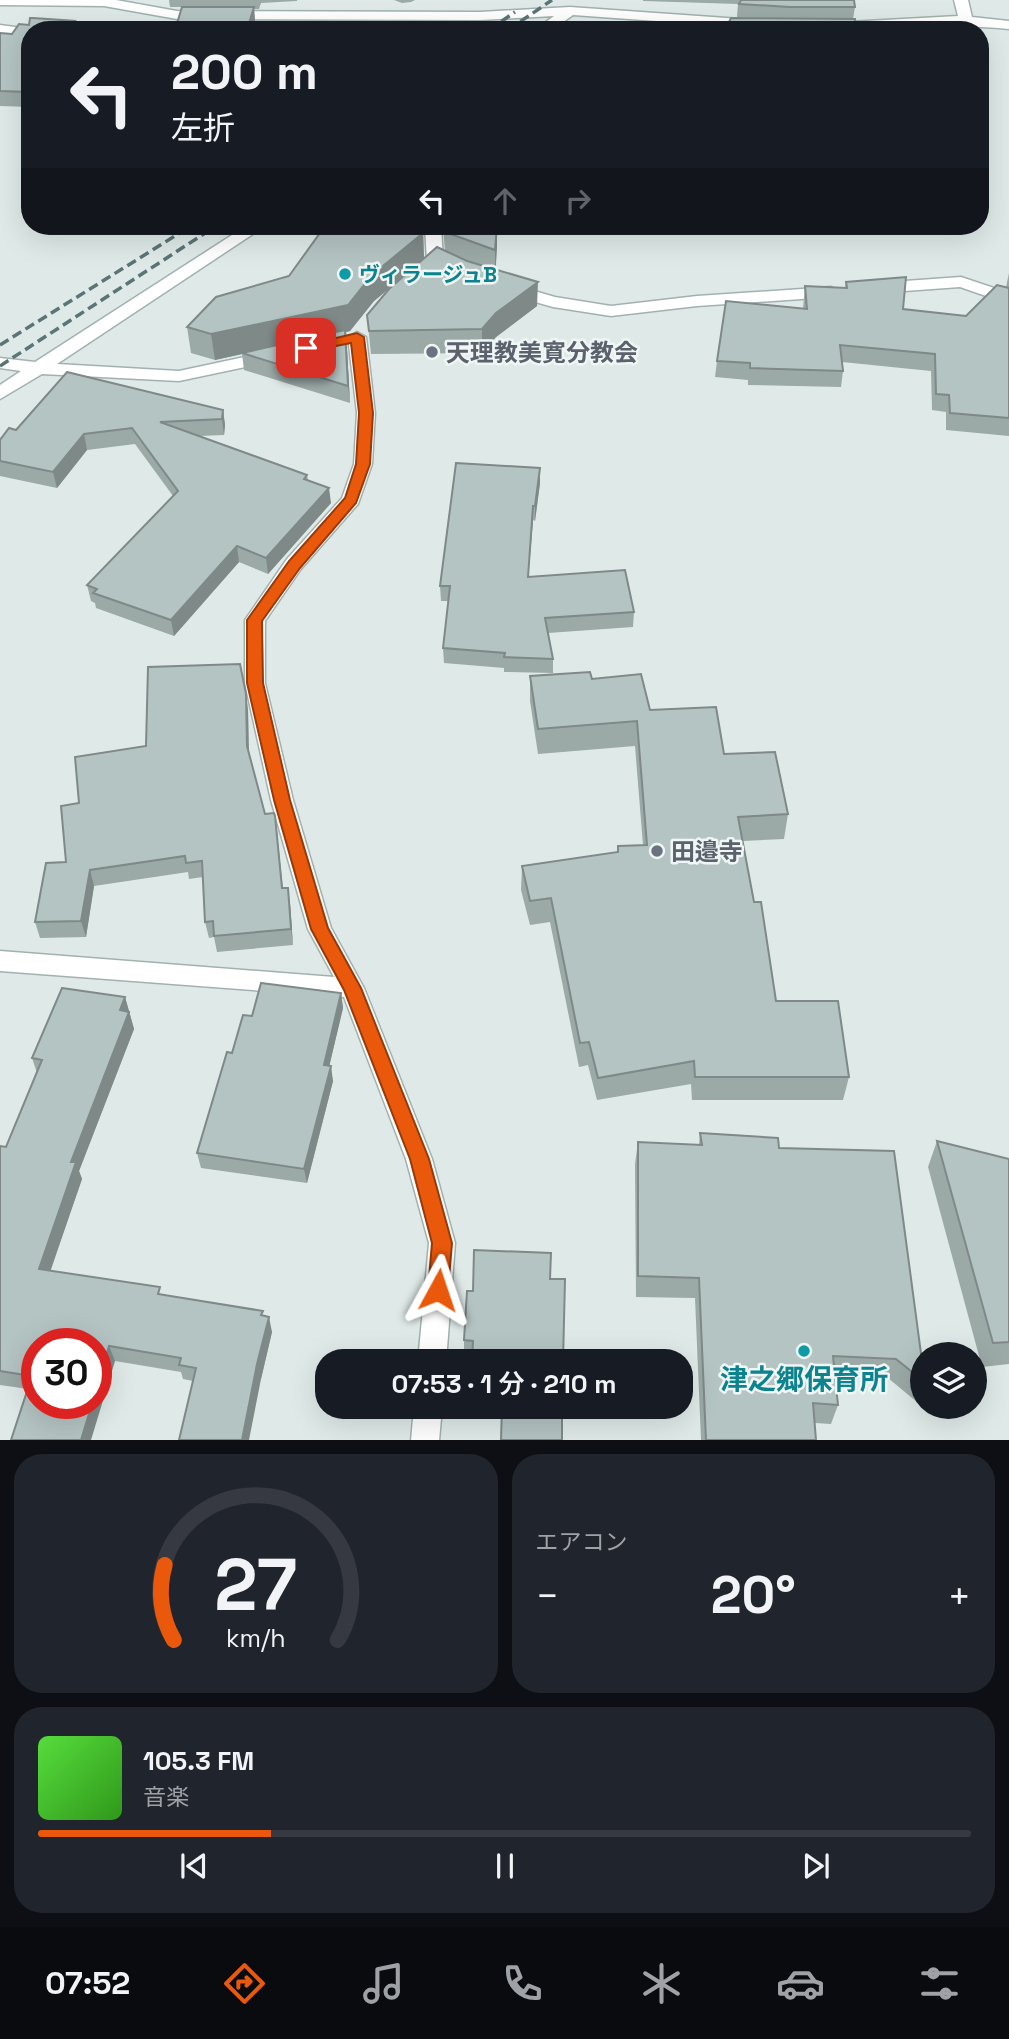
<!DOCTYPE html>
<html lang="ja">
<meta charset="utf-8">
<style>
:root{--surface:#171b24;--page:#20242c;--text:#f1f3f6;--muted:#9ea1a6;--line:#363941;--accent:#ea580c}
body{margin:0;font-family:"Space Grotesk","Noto Sans JP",sans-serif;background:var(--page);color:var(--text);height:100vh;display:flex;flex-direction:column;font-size:26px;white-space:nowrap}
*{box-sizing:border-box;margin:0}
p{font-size:23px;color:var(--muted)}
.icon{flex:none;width:38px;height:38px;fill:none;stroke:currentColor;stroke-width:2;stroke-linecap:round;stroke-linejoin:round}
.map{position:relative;height:1440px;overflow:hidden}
.sheet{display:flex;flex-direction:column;gap:14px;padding:14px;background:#0d0f14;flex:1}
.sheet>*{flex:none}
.hud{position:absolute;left:21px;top:21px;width:968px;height:214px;border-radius:28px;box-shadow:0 7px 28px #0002;background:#171b24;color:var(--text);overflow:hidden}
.buttons{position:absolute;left:910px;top:1342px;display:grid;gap:14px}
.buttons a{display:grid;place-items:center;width:77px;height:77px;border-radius:50%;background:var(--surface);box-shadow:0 7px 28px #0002;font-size:35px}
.speed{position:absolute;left:21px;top:1328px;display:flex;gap:14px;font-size:35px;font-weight:700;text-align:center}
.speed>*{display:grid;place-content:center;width:91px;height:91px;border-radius:50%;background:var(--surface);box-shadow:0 7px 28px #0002;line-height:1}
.speed .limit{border:10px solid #d22;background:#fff;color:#111}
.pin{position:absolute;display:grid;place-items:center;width:60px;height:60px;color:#fff;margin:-30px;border-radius:14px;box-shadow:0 4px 10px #0006}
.me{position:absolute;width:77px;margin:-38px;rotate:5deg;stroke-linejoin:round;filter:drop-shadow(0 0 5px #0008)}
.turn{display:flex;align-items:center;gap:24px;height:147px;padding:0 35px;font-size:32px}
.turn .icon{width:91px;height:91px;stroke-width:2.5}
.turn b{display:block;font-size:49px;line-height:60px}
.lanes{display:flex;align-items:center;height:66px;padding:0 35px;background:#0003;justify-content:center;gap:35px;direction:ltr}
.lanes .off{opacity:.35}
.big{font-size:52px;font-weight:600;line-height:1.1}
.sheet .card{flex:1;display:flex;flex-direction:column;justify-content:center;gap:10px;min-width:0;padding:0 24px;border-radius:28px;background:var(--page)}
.sheet .dial{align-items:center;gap:0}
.dial svg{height:182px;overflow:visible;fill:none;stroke:var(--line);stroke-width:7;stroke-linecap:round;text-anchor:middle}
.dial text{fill:var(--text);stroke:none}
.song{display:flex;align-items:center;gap:21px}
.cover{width:84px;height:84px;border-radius:10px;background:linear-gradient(135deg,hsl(110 70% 55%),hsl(110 70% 35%))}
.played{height:7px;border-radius:4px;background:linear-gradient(90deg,var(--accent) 25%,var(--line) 25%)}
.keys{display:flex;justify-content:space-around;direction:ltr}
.heat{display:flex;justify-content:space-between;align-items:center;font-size:38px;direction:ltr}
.sheet .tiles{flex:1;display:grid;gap:14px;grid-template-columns:1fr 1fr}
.card:last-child{grid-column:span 2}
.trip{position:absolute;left:315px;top:1349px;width:378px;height:70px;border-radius:28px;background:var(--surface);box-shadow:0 7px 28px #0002;font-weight:600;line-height:70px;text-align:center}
.tab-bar{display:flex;height:112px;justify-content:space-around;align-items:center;background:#090b0e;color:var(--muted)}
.tab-bar .icon{width:49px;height:49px}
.tab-bar .on{color:var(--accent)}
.tab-bar b{font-size:32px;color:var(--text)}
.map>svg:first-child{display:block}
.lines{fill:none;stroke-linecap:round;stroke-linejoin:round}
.minor-casing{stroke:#a2b1b0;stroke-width:3}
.minor{fill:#fff;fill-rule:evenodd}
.rail{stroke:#5b7475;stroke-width:3.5;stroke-dasharray:10 5;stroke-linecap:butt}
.wall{fill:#9ba9a7}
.shaded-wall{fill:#7e8988}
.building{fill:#b4c4c2;stroke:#7e8988;stroke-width:2}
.route{fill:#ea580c;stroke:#983908;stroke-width:2}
.culture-dot{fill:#0f9aa8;stroke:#eff6f5;stroke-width:2.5}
.worship-dot{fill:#6b7280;stroke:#eff6f5;stroke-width:2.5}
.labels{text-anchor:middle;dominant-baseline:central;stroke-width:5;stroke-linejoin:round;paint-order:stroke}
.far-culture-label{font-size:21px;font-weight:bold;fill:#0d838f;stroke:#eff6f5;text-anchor:start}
.worship-label{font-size:24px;font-weight:bold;fill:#5b616d;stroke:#eff6f5;text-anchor:start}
.near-culture-label{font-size:28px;font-weight:bold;fill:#0d838f;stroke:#eff6f5}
</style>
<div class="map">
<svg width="1009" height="1441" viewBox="0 0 1009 1441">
<rect width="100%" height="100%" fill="#dfeae8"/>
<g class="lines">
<defs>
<g id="minor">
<path d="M0 0H116L177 11 480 12 570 7 755 20 762 24 755 28 573 15 552 30H535L554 16 480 20 177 19 104 6 0 5Z"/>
<path d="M954 0H968L972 17 1009 21V29C946 22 888 30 825 30L823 27 830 23 958 16Z"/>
<path d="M0 25 30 29 34 30H30V37L0 33Z"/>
<path d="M246 226H265L57 364 179 371 272 351 281 356 278 360 179 381 42 374 0 399V385L21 371 0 368V358L35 362Z"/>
<path d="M425 226H441L443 261 441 264H429L427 261Z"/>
<path d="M961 277 1009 293V304L960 287 877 293 869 288 877 283Z"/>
<path d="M510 284 555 297 611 306 697 296 831 287 839 292 831 297 697 306 611 316 553 307 504 293 502 289Z"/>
<path d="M357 332 366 337 375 413 372 464 358 504 301 569 265 621V683L293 800 331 928 364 988 432 1159 455 1243 446 1362H418L429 1243 406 1159 344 997 0 971V951L334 977 308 929 271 800 245 683V620L287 559 342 498 354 464 357 413 348 337Z"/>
<path d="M414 1407H442L439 1441H411Z"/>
</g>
</defs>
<use href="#minor" class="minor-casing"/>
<use href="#minor" class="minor"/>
<g class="rail">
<path d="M489 30 515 12"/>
<path d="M508 30 552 0"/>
<path d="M0 345 191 226"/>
<path d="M0 366 216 226"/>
</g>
</g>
<g class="wall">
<path d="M169 0H297V1L261 3 259 9H254L255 22 253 30H175L182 7H170Z"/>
<path d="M394 0H415L411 2 402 3Z"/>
<path d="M643 0H854L855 7 853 19 761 18 737 17 738 4 643 1Z"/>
<path d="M30 30V107L0 106V33L12 34Z"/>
<path d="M423 226 424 258 445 251 443 226H497L496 269 537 306 496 337 482 353 371 354 367 315 389 289 374 301 350 331 346 332 350 403 244 370 242 354 215 360 191 353 187 327 289 276Z"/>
<path d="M1009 273V436L946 430V412L932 410 931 371 842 362 843 371 841 387 748 385V380L715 377 717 361 803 309 805 286 845 288 846 282 903 309 966 316 1006 287Z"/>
<path d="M223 410 225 425 224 435 199 436 307 475 308 480 331 503 268 574 239 562 174 636 96 608 95 603 91 601 87 585 173 496 135 444 87 450 57 488 0 476V440L16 430Z"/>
<path d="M540 483 535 521 533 520 528 577 634 612 633 627 548 633 553 659V673L504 672V668L444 663 443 648 448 601H441L440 586Z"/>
<path d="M530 676 592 679 650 710 724 754 788 814 784 839 743 841 754 902 776 1001 849 1077 843 1100H692L691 1084 597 1100 588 1065 579 1067 550 922 530 925 521 890 522 866 617 852 618 846 643 845 635 746 538 754 530 701Z"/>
<path d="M248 710 249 755 265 814 275 816 283 888 290 904 293 945 217 952 214 937 209 938 205 922 203 877 189 879 188 872 94 886 86 937 40 938 35 922 66 862 79 803 146 746Z"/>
<path d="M341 993 343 1008 329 1066 333 1081 307 1183 201 1168 197 1153 252 1016Z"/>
<path d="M125 997 134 1029 79 1171 82 1179 50 1270 264 1316 272 1332 261 1379 193 1381 183 1379 181 1372 115 1361 28 1389 0 1385V1146L6 1147 37 1073 32 1058Z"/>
<path d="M700 1133 779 1148 922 1380V1390L917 1402 888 1378 835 1376 838 1405 831 1424 815 1423 816 1440H701L695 1298 636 1297 635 1164 638 1142 699 1145Z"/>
<path d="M937 1141 1009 1159V1364L982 1367 928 1167Z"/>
<path d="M551 1253 472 1360H464V1340L473 1291Z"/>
<path d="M471 1407H562L502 1410 471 1409Z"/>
</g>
<g class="shaded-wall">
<path d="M254 7 255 22 253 30H247Z"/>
<path d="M75 21 76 30H69Z"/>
<path d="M497 226V248L495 276V250Z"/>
<path d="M423 233 424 259 374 301 350 331 346 332 350 403 348 386 242 353V354L215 360 211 334 372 275Z"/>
<path d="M538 282 537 306 496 337 482 353V329L496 313Z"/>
<path d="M223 410 225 425 224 435 222 419Z"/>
<path d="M84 434 87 450 57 488 53 472Z"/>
<path d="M540 468V483L535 521V506Z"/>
<path d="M329 488 331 503 268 574 266 558Z"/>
<path d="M533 506V520L527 592 528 577Z"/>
<path d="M237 546 239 562 174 636 171 620Z"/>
<path d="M246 694 248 710 249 763 247 746Z"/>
<path d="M275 816 277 832 284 904 282 888Z"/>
<path d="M90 870 94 886 86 937 81 921Z"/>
<path d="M288 888 290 904 293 945 291 929Z"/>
<path d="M341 993 343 1008 326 1080 324 1065Z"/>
<path d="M125 997 134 1029 79 1171 82 1179 46 1284 39 1269 71 1162Z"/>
<path d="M331 1066 333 1081 307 1183 304 1169Z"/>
<path d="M269 1317 272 1332 261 1379 249 1440H242L257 1364Z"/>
<path d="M109 1346 115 1361 91 1440H81L92 1404H96V1389Z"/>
</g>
<g class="building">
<path d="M741 0H854L855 7H790L739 4Z"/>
<path d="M182 7H254L247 30H175Z"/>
<path d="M30 18H33L75 21 69 30H30V92L0 91V33L12 34 19 24 29 25Z"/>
<path d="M731 18 855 19 856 30H725Z"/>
<path d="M325 226H423V233L372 275 348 305 211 334 187 327 216 297 289 276Z"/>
<path d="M444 226H497L495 250 445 232Z"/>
<path d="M437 247 467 261 538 282 496 313 482 329 369 331 367 315 389 289Z"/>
<path d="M906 277 903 309 966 316 997 285 1009 288V418L950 413 949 395 936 394 935 354 840 345 843 371 750 368V363L717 361 726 301 807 309 805 286 847 288 846 282Z"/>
<path d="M345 330 348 386 242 353Z"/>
<path d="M67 372 223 410 222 419 160 422 307 475 304 479 329 488 266 558 237 546 171 620 93 593 97 589 87 585 178 491 132 428 84 434 53 472 0 461V440L9 428 16 430Z"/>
<path d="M456 463 540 468 535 506H533L528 577 625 570 634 612 545 618 553 659 504 657 505 653 443 648 450 586H440Z"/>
<path d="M240 664 246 694 247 746 265 814 274 813 275 816 282 888H288L291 929 214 936 213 921 205 922 202 861 186 863 185 856 90 870 81 921 35 922 46 863 66 862 61 806 79 803 75 757 146 746 148 667Z"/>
<path d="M590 672 592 679 641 674 650 710 716 707 724 754 775 752 788 814 738 817 754 902H761L776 1001H838L849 1077H695L694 1061 598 1078 589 1042 580 1043 551 898 530 901 522 866 618 852V846L647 845 637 721 538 729 530 676Z"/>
<path d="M261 983 341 993 324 1065 331 1066 304 1169 197 1153 227 1052 232 1053 243 1015 252 1016Z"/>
<path d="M62 988 125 997 120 1010 129 1012 71 1162H76L39 1269 160 1287 158 1294 263 1311 261 1315 269 1317 257 1364 242 1440H179L196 1368 179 1365 181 1358 109 1346 96 1389V1344H37V1404H92L81 1440H11L32 1376 0 1371V1146L6 1147 42 1060 32 1058Z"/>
<path d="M700 1133 778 1138 779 1148 894 1151 922 1361V1380L896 1359 833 1356 838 1405 813 1403 816 1440H706L699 1278 638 1276V1142L702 1145Z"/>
<path d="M937 1141 1009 1159V1342L993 1343Z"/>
<path d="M474 1250 551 1253 550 1279H565L563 1362H472L473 1341 464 1340 467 1291H473Z"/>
<path d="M502 1407H562V1440H501Z"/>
</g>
<path class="route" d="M357 333 364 337 373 413 370 464 356 503 300 568 262 621 263 683 290 800 328 928 361 988 429 1159 452 1243 448 1290 445 1297 438 1300 431 1297 428 1290 432 1243 410 1159 344 990 311 929 274 800 247 683V620L289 561 345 498 356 464 359 413 351 343 306 352 300 348 302 346Z"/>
<g class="culture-dot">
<circle cx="345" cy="274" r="7"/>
<circle cx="804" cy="1351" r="7"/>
</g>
<g class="worship-dot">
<circle cx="432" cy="352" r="7"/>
<circle cx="657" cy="851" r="7"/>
</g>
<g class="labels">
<g class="far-culture-label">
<text x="359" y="274">ヴィラージュB</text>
</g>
<g class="worship-label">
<text x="446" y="352">天理教美寛分教会</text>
<text x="671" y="851">田邉寺</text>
</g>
<g class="near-culture-label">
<text x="804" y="1379">津之郷保育所</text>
</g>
</g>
</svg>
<div class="buttons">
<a><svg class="icon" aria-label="layers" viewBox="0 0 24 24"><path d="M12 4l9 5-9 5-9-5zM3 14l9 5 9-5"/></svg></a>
</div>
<div class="speed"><div class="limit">30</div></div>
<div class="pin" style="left:306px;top:348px;background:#d93025"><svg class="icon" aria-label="arrive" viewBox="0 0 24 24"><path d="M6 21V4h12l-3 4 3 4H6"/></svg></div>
<svg class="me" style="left:438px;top:1290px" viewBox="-20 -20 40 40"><path d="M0-17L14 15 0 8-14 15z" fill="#ea580c" stroke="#fff" stroke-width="4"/></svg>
<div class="trip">07:53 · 1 分 · 210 m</div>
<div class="hud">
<div class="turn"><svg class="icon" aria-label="left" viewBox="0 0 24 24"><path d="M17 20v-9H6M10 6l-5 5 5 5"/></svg><div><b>200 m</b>左折</div></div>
<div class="lanes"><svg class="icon" aria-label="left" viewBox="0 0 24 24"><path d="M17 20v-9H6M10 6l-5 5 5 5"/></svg><svg class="icon off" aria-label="ahead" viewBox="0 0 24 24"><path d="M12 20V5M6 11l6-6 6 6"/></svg><svg class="icon off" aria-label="right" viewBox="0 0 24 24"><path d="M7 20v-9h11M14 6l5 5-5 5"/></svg></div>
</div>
</div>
<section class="sheet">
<div class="tiles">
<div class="card dial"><svg viewBox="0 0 100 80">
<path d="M14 69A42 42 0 1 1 86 69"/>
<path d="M14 69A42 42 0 0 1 10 36" stroke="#ea580c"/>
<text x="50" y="56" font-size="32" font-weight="700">27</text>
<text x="50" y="72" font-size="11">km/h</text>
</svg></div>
<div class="card"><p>エアコン</p>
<div class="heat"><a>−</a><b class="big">20°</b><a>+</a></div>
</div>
<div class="card">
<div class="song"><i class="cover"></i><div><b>105.3 FM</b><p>音楽</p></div></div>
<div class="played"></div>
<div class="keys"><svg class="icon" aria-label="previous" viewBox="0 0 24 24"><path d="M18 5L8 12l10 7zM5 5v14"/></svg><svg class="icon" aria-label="pause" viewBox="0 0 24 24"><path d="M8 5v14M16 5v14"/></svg><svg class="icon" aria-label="next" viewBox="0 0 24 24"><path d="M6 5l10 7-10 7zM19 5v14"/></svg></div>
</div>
</div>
</section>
<nav class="tab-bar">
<b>07:52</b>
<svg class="icon on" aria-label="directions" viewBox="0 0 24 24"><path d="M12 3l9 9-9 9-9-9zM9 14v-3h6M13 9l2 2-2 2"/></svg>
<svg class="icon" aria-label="music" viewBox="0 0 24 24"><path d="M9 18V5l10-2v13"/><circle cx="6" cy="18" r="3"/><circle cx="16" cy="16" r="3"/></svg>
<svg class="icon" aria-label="phone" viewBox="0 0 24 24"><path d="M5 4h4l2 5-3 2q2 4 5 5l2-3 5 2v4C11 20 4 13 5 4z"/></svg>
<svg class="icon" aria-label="climate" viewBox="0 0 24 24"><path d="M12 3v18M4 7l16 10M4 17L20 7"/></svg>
<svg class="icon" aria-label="car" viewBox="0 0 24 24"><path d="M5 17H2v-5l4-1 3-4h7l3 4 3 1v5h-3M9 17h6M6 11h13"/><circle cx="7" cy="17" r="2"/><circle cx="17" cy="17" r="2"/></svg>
<svg class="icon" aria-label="filters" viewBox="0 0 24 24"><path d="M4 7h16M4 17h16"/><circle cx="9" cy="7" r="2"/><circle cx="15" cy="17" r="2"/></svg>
</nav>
